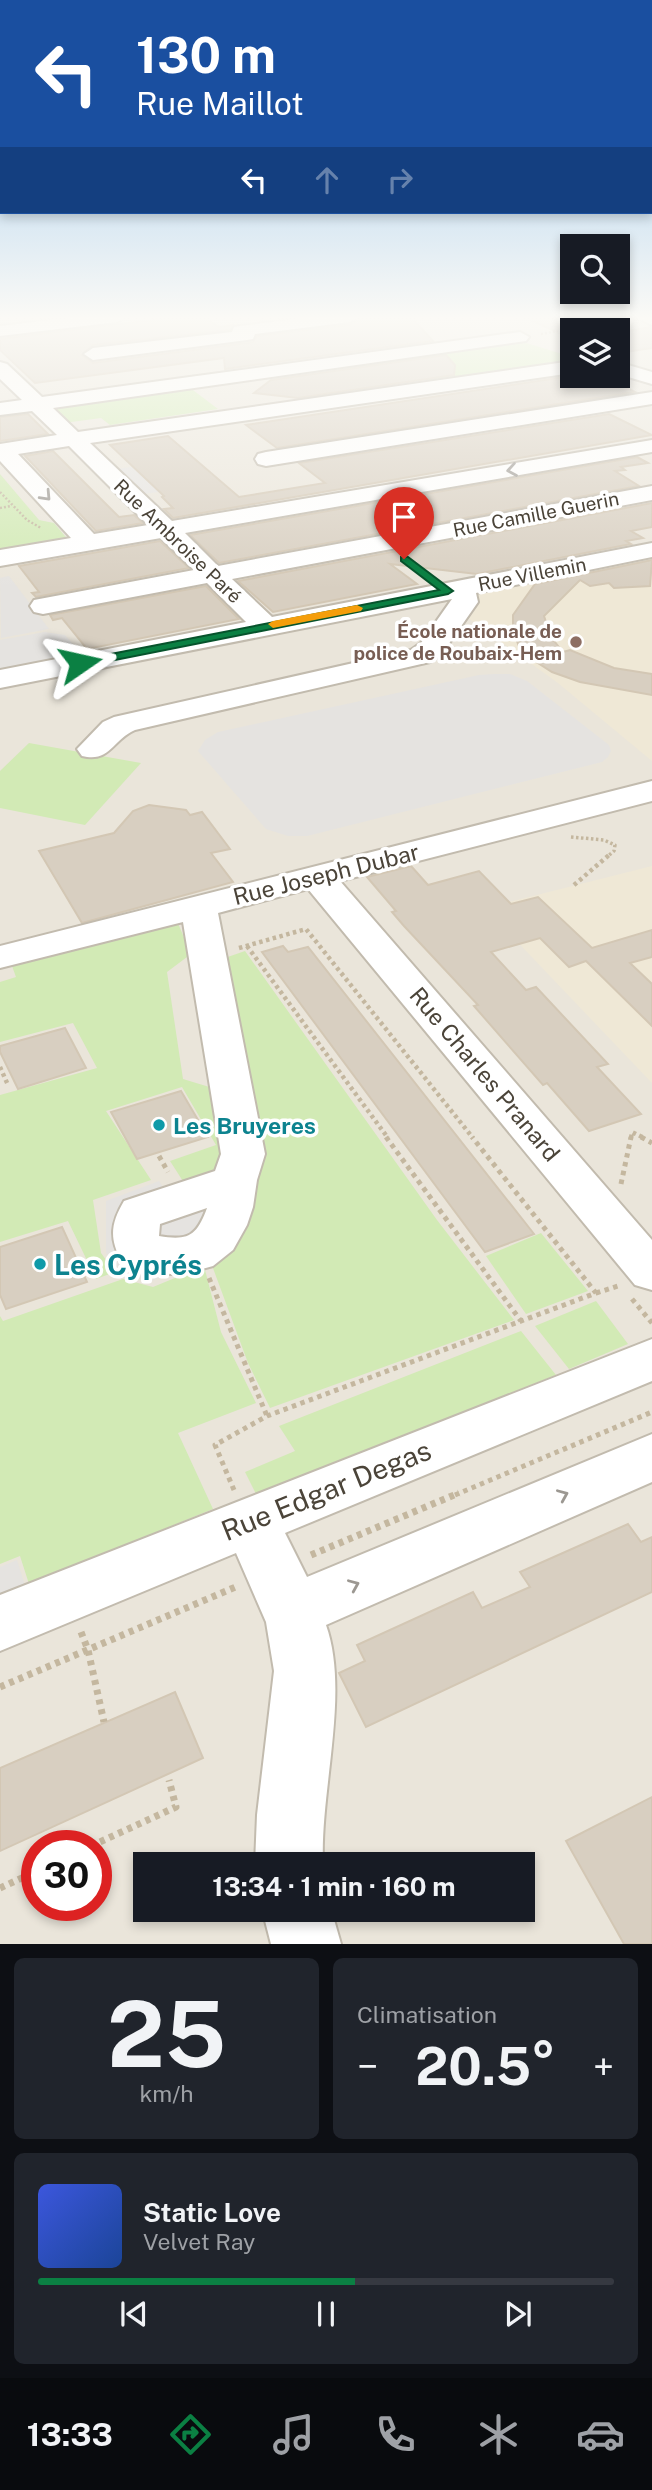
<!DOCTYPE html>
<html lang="fr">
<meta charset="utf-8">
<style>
:root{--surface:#171b24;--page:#20242c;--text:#f1f3f6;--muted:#9ea1a6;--line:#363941;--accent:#0b8043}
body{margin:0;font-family:"Public Sans",sans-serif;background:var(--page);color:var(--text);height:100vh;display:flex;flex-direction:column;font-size:26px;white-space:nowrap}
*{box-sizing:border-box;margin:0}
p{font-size:23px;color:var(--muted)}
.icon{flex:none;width:38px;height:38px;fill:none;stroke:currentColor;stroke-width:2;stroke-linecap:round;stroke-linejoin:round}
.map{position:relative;height:1944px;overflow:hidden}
.side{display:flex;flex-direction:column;gap:14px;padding:14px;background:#0d0f14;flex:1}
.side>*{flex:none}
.banner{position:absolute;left:0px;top:0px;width:653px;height:214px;box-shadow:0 4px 10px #0003;background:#1a4fa0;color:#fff;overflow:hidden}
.tools{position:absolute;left:560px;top:234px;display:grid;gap:14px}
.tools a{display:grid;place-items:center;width:70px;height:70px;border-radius:0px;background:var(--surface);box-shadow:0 4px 10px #0003;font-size:35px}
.speed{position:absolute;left:21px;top:1830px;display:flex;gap:14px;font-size:35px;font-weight:700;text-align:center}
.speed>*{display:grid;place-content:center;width:91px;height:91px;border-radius:50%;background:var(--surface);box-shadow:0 4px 10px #0003;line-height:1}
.speed .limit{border:10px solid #d22;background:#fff;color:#111}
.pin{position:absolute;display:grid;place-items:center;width:60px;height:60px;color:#fff;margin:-72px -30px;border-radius:50% 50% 50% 0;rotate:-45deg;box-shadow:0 0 7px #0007}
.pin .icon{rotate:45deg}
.me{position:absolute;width:77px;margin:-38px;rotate:79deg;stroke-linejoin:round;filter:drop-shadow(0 0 5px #0008)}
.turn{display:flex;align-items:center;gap:24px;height:147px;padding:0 21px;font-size:32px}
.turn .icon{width:91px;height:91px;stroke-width:2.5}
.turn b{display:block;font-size:49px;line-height:60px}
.lanes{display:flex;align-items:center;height:66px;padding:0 21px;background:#0003;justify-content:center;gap:35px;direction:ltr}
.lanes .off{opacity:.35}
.big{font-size:52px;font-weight:700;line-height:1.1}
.side .tile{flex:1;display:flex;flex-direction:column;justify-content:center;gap:10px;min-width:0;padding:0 24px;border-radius:10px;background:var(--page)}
.side .dial{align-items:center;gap:0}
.dial b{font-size:91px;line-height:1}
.song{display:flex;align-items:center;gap:21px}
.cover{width:84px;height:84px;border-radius:10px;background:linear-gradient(135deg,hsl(230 70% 55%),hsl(220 70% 35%))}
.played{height:7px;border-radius:4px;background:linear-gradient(90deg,var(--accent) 55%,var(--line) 55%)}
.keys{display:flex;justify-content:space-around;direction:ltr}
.heat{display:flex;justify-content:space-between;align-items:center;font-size:38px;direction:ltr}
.side .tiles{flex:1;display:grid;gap:14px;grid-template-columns:1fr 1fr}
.tile:last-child{grid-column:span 2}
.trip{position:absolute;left:133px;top:1852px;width:402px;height:70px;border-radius:0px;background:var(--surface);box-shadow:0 4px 10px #0003;font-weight:700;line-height:70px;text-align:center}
.menu{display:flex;height:112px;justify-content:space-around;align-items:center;background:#090b0e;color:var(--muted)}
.menu .icon{width:49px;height:49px}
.menu .current{color:var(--accent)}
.menu b{font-size:32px;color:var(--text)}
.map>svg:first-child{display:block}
.residential{fill:#eae5da;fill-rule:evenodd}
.education{fill:#efe8d6}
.green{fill:#d2eab5}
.parking{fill:#e5e3e0}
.building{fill:#d8cfc1;stroke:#d3c7b4;stroke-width:2}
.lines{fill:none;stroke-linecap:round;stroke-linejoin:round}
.minor-casing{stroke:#c2bbae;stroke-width:4}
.path-far4{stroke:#c4b79f;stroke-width:2.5;stroke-dasharray:2 2;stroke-linecap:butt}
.path-far3{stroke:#c4b79f;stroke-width:3.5;stroke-dasharray:2.5 2.5;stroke-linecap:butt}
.path-far2{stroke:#c4b79f;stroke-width:4.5;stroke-dasharray:3.5 3.5;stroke-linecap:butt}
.path-far1{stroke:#c4b79f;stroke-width:5;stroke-dasharray:4.5 4.5;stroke-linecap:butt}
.path{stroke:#c4b79f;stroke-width:7;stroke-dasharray:5 5;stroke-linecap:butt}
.minor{fill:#fff;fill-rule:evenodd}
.oneway{stroke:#9c9892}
.route{fill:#0b8043;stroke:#07532c;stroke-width:2}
.slow{fill:#f59e0b}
.education-dot{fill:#8d6e63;stroke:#fff;stroke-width:2.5}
.culture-dot{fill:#0f9aa8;stroke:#fff;stroke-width:2.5}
.labels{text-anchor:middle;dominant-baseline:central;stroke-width:7;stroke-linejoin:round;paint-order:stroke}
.far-street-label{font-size:19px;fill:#4b4439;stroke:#fff}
.far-education-label{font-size:19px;font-weight:bold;fill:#785e54;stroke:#fff;text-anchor:end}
.street-label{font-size:23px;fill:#4b4439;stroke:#fff}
.culture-label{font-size:23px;font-weight:bold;fill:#0d838f;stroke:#fff;text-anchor:start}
.near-culture-label{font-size:28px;font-weight:bold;fill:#0d838f;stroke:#fff;text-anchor:start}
.near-street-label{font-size:28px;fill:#4b4439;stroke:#fff}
</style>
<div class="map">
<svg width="652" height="1944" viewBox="0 0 652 1944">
<rect width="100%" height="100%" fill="#f6f3ec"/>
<path class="residential" d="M0 317H652V1944H0ZM572 331H618V376H572ZM37 1846H96V1906H37ZM145 1864H523V1909H145Z"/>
<g class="education">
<path d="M652 555V761L558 683 443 600Z"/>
<path d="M652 866V1083L485 908Z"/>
</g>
<g class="green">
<path d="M510 342H523L572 357V360L429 380 354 370 344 365Z"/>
<path d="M189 387 218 409 110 425 101 418 64 423 47 407Z"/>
<path d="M0 474 39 520 54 523 70 542 0 553Z"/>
<path d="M29 743 141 763 85 825 0 808V771Z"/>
<path d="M177 921 191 954 167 972 183 1079 216 1089 230 1138 220 1168 188 1189 170 1161 216 1145 182 1087 106 1111 151 1180 93 1200 101 1253 115 1272 96 1279 68 1221 0 1242V1095L97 1068 73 1023 0 1042V982L16 977 12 966Z"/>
<path d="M245 951 437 1220 514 1320 270 1408 248 1363 210 1260 229 1238 219 960Z"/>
<path d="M541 1233 588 1291 526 1314 486 1256Z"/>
<path d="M204 1266 221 1332 256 1403 178 1433 213 1509 29 1584 20 1556 0 1564V1316L3 1321 123 1279 153 1287Z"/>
<path d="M596 1301 628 1344 569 1369 535 1326Z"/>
<path d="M521 1331 556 1375 256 1494 245 1472 295 1451 279 1426Z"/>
</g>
<g class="parking">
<path d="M143 465 171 490 138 495 111 470Z"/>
<path d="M9 576 49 629 1 638 0 578Z"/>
<path d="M45 632 65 635 76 648 63 658 17 665 12 669 0 672V640Z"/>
<path d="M495 674H510L527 681 609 745 611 751 608 757 602 762 307 836H288L266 829 198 751 205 740 218 732 479 675Z"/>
<path d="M159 1181 169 1196 248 1198 198 1263 149 1282 121 1271 106 1253V1201Z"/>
<path d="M17 1560 28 1595 0 1607V1567Z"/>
</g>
<g class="building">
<path d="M176 317H204L219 327 233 325 230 330 93 345 82 355 93 363 247 343 253 342 257 336 350 325 361 317H411L433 341 225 369 224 358 35 383 0 350V339Z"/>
<path d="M524 317H578L609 331H572V339Z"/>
<path d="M652 327V348L618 353V332Z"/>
<path d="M446 355 455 365 454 375 298 398 254 393 271 380Z"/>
<path d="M571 376H602L635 392 277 448 246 425Z"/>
<path d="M28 414 48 434 0 441V417Z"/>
<path d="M609 414 652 435 173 518 164 509 173 508 162 497 164 496 110 445 168 436 239 497 325 483 299 463Z"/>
<path d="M53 451 119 517 134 515 143 523 96 531 25 456Z"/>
<path d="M637 457 648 463 621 467 625 470 615 471 639 486 219 563 190 535Z"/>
<path d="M652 503V527L631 531 643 538 626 541 631 544 477 574 390 564 417 584 273 612 238 581Z"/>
<path d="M160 541 189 568 36 597 32 593 39 592 19 566Z"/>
<path d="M652 560 650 586 614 588 609 583 590 586 580 580 544 616 551 637 563 652 570 650 614 668 652 674V695L580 682 552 672 521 652 513 630V615L535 584Z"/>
<path d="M206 586 239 619 87 649 62 618 53 620 50 615Z"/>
<path d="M149 805 186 810 190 815 202 812 230 849 211 853 233 882 82 923 39 851 114 833 133 811Z"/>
<path d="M411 866 428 885 479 871 511 904 538 897 592 948 652 930V957L630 963 652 984V1026L586 961 569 967 540 938 491 952 526 990 536 987 608 1064 597 1067 641 1114 589 1131 547 1083 543 1085 474 1006 478 1005 404 926 392 912 396 911 367 877Z"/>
<path d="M283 946 288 952 308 947 534 1234 485 1252 262 952Z"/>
<path d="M65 1028 86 1068 18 1089 0 1052V1046Z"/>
<path d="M181 1091 208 1137 137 1159 111 1112Z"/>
<path d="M62 1227 87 1282 6 1309 0 1295V1247Z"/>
<path d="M628 1524 641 1542 652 1537V1592L366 1727 339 1673 365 1661 357 1645 473 1592 482 1608 530 1587 520 1572Z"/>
<path d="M175 1692 203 1758 0 1851V1768Z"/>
<path d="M652 1797V1944H624L566 1841Z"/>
</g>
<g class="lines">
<defs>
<g id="minor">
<path d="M75 317H126L117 322 0 336V326Z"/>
<path d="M310 317H359L350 322 255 334 253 339 247 340 93 360 84 354 93 348 232 332 234 327 240 326Z"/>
<path d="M636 317H652V325Z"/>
<path d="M520 332 529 337 526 341 53 408 78 432 572 361V373L90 443 172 521 652 440V452L185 533 218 566 652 486V500L232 579 272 617 652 543V557L476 593 478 602 441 655 430 662 135 730C112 740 110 763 82 756L77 749 103 722 114 717 411 650 421 643 452 599 0 688V670L246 622 207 583 43 614 34 612 30 606 34 600 194 570 161 538 0 566V550L71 538 0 461V444L57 435 32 411 0 415V403L22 400 0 379V362L7 364 42 397ZM69 446 148 525 94 534 18 454Z"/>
<path d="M618 362 652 372V384L618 374Z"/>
<path d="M652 392V404L266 466 258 464 255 459 258 454 266 452Z"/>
<path d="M652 781V801L340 881 652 1240V1290L635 1285 308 889 218 913 265 1154 257 1180 253 1207 247 1225 233 1250 213 1266 184 1274H170L121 1260C109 1238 111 1223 124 1201L215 1171 221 1154 183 922 0 968V946ZM207 1208C197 1236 188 1241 159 1236L160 1224Z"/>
<path d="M652 1339V1381L285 1533 307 1577 652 1434V1482L326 1625C350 1693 320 1789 323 1864H255L257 1815 274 1671 266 1622 236 1553 0 1651V1595Z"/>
<path d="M262 1909H331L341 1944H271Z"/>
</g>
</defs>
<use href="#minor" class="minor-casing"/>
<g class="path-far4">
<path d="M541 334 563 330"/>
<path d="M0 492 27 520 41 528"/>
<path d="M0 508 11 506"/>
</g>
<path class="path-far3" d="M571 837 604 840 615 845 614 851 607 857"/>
<g class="path-far2">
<path d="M574 885 609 855"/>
<path d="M247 946 388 1138"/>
<path d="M239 948 306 929 473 1138"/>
<path d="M0 1067 8 1085"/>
<path d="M631 1138 632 1132 644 1138"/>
</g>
<g class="path-far1">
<path d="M386 1137 521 1321"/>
<path d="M641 1137 652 1143"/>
<path d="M159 1156 168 1172"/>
<path d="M621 1184 631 1137"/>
<path d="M209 1278 267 1416"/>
<path d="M596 1293 618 1286"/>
<path d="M632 1299 652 1323"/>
<path d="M234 1490 215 1445 267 1416 596 1293 472 1137"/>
<path d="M455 1495 652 1412"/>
</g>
<g class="path">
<path d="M311 1555 459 1493"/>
<path d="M81 1632 88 1650 104 1722"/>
<path d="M0 1687 238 1586"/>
<path d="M91 1846 176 1807 169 1780"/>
<path d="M0 1888 37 1871"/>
</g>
<use href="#minor" class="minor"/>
</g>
<defs><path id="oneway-chevron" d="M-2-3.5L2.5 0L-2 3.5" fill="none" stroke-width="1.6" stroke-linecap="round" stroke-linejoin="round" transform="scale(1.75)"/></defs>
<g class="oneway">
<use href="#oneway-chevron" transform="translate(512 470) rotate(170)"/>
<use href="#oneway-chevron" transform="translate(46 496) rotate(47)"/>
<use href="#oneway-chevron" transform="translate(563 1495) rotate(-23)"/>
<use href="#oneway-chevron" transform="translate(354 1585) rotate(-23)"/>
</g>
<linearGradient id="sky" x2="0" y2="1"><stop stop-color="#8fc1ec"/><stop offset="0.54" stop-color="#fbfaf6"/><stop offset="1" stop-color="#fbfaf6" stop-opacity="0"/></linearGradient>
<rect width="652" height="589" fill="url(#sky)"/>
<path class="route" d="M401 557H408L453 591 448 594 80 667 74 663 80 660 439 590 401 561Z"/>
<path class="slow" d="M357 605 363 608 361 611 273 628 268 624 273 621Z"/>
<circle class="education-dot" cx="576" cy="642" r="7"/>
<g class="culture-dot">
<circle cx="159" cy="1125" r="7"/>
<circle cx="40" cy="1264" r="7"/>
</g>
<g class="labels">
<g class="far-street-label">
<text transform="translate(536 514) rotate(-11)">Rue Camille Guerin</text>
<text transform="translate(178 541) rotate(44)">Rue Ambroise Paré</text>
<text transform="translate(532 574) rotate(-11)">Rue Villemin</text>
</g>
<g class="far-education-label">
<text x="562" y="631">École nationale de<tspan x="562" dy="22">police de Roubaix-Hem</tspan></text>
</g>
<g class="street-label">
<text transform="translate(326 874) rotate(-14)">Rue Joseph Dubar</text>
<text transform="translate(485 1074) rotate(50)">Rue Charles Pranard</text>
</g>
<g class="culture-label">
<text x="173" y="1125">Les Bruyeres</text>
</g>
<g class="near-culture-label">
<text x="54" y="1264">Les Cyprés</text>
</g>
<g class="near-street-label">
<text transform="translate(326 1490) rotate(-22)">Rue Edgar Degas</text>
</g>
</g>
</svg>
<div class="tools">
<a><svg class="icon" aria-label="search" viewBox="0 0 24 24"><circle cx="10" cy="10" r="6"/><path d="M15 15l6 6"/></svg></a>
<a><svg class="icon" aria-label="layers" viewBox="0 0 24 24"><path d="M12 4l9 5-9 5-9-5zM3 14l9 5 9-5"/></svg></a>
</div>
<div class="speed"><div class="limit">30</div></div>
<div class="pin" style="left:404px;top:559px;background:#d93025"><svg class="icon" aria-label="arrive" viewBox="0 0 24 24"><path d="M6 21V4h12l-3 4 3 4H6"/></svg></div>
<svg class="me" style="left:80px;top:663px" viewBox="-20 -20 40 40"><path d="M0-17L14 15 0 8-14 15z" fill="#0b8043" stroke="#fff" stroke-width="4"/></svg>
<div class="trip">13:34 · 1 min · 160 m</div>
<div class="banner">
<div class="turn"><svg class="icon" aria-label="left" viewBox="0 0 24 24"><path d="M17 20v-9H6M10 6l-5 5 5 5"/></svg><div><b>130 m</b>Rue Maillot</div></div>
<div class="lanes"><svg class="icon" aria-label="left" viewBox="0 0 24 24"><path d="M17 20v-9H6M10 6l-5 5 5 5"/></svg><svg class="icon off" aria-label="ahead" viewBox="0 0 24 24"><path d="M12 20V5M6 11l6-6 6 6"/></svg><svg class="icon off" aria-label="right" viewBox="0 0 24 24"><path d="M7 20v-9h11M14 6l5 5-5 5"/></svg></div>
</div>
</div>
<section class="side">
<div class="tiles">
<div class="tile dial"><b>25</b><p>km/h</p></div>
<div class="tile"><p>Climatisation</p>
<div class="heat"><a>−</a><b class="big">20.5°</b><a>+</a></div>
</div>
<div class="tile">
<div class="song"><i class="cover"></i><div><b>Static Love</b><p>Velvet Ray</p></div></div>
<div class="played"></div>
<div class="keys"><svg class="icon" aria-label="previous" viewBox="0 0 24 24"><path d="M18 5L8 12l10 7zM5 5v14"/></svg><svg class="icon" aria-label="pause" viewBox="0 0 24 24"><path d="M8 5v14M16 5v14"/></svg><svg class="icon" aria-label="next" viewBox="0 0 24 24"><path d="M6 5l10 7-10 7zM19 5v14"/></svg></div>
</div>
</div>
</section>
<nav class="menu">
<b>13:33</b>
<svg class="icon current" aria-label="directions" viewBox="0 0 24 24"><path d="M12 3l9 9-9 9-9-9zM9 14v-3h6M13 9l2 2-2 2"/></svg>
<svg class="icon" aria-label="music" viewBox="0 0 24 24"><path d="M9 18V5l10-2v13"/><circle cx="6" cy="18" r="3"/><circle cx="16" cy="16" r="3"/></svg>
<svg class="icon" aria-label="phone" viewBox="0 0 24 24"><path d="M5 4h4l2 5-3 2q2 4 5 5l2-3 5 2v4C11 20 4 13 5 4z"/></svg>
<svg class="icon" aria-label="climate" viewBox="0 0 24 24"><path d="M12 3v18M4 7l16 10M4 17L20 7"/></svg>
<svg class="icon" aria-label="car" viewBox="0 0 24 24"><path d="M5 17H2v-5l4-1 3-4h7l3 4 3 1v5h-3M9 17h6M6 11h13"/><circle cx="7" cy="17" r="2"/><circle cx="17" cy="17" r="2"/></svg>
</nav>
